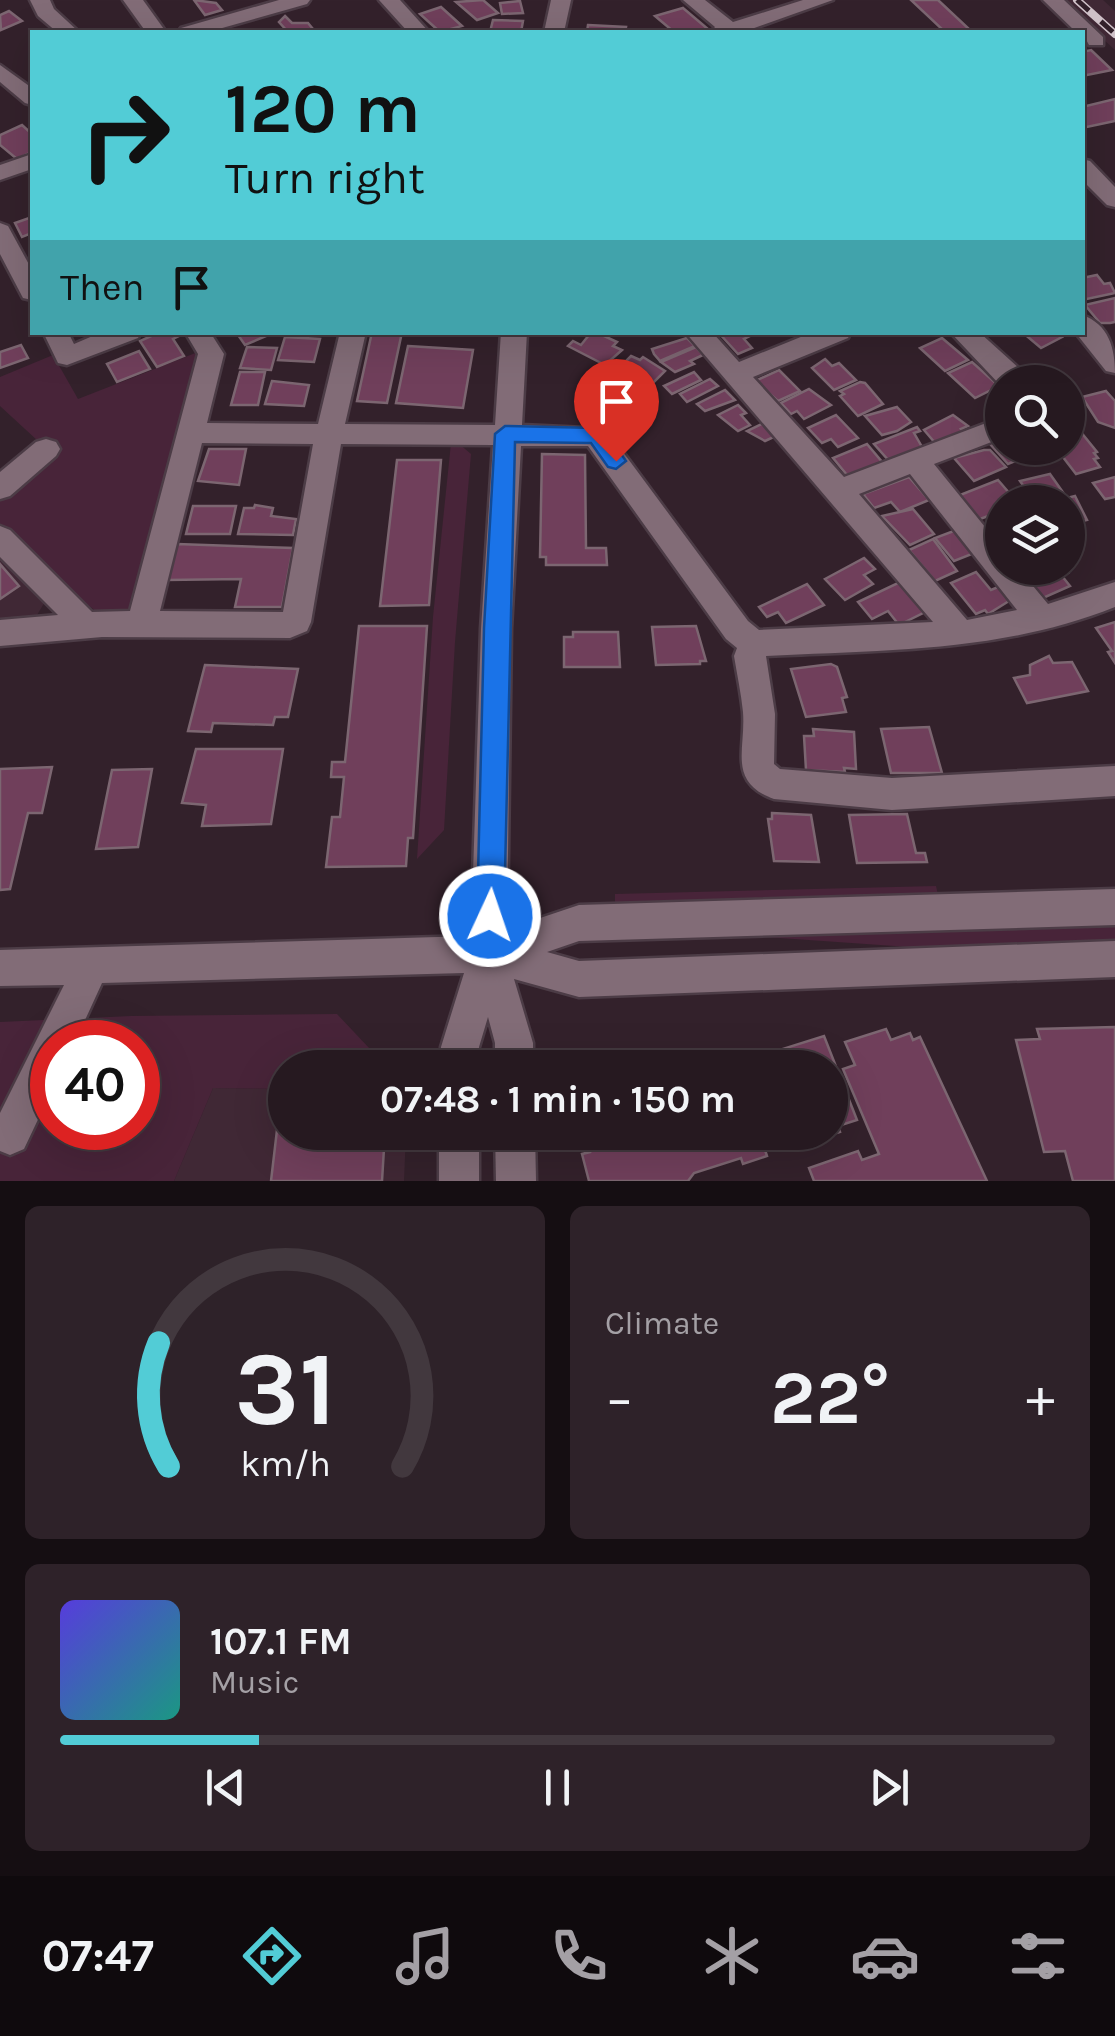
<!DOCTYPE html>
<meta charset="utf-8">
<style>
:root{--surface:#261920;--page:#2e2229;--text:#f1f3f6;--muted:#a4a0a5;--line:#42383e;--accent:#52ccd6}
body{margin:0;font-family:Karla,sans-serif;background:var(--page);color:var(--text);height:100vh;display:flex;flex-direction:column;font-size:38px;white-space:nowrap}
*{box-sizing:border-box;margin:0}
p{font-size:32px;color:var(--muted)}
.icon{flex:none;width:55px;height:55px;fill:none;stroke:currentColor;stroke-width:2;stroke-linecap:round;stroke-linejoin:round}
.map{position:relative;height:1181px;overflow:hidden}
.side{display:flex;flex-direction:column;gap:25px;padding:25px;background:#150e12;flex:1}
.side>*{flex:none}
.banner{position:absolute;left:30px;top:30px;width:1055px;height:305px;border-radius:0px;box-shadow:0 10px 40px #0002,0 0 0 2px var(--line);background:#52ccd6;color:#111;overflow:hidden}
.fabs{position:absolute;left:985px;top:365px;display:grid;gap:20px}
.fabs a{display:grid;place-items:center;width:100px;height:100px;border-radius:50%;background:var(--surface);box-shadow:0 10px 40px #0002,0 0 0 2px var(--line);font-size:50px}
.speed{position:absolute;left:30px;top:1020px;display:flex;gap:20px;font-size:50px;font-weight:700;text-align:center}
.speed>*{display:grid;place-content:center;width:130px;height:130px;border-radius:50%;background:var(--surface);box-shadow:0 10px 40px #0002,0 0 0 2px var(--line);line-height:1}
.speed .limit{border:15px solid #d22;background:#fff;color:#111}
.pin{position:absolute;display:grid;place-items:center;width:85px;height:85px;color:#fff;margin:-102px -42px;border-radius:50% 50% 50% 0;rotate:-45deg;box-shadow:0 0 10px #0007}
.pin .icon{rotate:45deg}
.me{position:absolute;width:110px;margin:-55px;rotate:3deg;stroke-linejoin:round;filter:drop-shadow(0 0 8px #0008)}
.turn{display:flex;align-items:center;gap:35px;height:210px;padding:0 30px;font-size:45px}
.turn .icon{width:130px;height:130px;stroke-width:2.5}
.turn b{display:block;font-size:70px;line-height:85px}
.then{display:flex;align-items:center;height:95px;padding:0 30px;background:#0003;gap:20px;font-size:38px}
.big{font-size:75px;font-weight:700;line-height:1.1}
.side .card{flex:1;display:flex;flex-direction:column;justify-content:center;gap:15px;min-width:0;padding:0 35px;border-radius:15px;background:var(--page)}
.side .dial{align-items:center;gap:0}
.dial svg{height:260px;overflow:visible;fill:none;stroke:var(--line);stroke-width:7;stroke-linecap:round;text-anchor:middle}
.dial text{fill:var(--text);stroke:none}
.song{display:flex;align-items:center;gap:30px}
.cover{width:120px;height:120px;border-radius:15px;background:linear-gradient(135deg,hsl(250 70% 55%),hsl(170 70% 35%))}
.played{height:10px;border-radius:5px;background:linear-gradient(90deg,var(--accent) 20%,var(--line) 20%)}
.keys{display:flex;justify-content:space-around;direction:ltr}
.heat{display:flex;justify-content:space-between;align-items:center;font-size:55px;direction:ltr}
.side .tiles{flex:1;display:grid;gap:25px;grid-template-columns:1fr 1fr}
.card:last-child{grid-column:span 2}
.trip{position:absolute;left:268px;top:1050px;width:580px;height:100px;border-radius:50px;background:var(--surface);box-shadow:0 10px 40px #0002,0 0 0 2px var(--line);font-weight:700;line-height:100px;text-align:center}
.menu{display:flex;height:160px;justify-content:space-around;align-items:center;background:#0f0a0d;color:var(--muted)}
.menu .icon{width:70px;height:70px}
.menu .on{color:var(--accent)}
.menu b{font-size:45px;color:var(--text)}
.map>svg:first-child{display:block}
.built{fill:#402835}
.green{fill:#482439;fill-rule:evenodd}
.building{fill:#703f5b;stroke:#7c6671;stroke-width:2.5}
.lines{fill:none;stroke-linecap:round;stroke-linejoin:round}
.minor-casing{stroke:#4c3c46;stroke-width:5}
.minor{fill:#826c77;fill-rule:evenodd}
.rail-casing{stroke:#d0c2c9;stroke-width:8}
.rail{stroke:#33212b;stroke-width:5;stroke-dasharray:16;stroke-linecap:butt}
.route{fill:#1a73e8;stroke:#114b97;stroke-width:2.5}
</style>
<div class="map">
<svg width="1115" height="1181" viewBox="0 0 1115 1181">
<rect width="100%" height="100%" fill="#33212b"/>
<g class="built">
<path d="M1061 0H1103L1115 11V50Z"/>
<path d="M0 555 49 595 37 615 0 621Z"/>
<path d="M213 1088 285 1089V1132L406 1133 404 1181H174Z"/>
</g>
<g class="green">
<path d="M198 352 135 604 122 614 96 611 32 564 0 528V495L50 452 0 406V377L53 355 78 399Z"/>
<path d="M451 443H458L471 454 455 642 444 830 417 859 433 617Z"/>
<path d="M936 886 938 895 615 903V894Z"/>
<path d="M1115 923V942L923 948 751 936 592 941Z"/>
<path d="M337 1014 387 1067 285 1068V1089L213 1088 174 1181H0V1022L131 1016ZM52 1042H138V1128H52Z"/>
</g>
<g class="building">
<path d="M194 0 216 3 222 10 205 15Z"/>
<path d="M483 0 498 13 477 20 456 2Z"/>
<path d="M911 0H938L970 30 945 32Z"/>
<path d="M520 1 523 13 502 14 500 3Z"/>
<path d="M441 7 462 26 440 32 420 14Z"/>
<path d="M683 8 709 30 674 32 655 16Z"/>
<path d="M9 11 22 21 1 30 0 15Z"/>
<path d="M285 16 292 23H308L313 29 288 32 279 22Z"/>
<path d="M493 20 523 21 521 32H490Z"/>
<path d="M588 25 626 27 625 32H587Z"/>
<path d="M1091 50 1112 70 1082 76V52Z"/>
<path d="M1115 99V121L1082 128V107Z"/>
<path d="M22 125 32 134V152L17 159 0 145V135Z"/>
<path d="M32 217V233L22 237 15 223Z"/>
<path d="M1097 275 1104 284 1110 283 1115 293 1082 300V278Z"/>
<path d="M1115 298V322L1110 323H1100L1085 305Z"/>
<path d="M160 332H179L181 335 173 339 184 356 157 367 140 341Z"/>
<path d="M236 332H272L273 333 245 345Z"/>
<path d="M372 332H402L387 403 357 401Z"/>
<path d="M718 332H750L752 335 744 339 752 348 738 354Z"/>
<path d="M1022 332H1056L1062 337 1041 348Z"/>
<path d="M589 335H602L617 342 613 346 622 350 605 365 568 346 573 341 581 345Z"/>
<path d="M285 337 320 339 314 362 278 360Z"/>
<path d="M687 338 695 346 660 361 654 354 652 349Z"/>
<path d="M942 338 968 360 945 371 920 348Z"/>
<path d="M21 345 28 358 0 368V352Z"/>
<path d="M408 346 473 350 463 408 396 403Z"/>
<path d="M247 347 277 348 271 370 240 368Z"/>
<path d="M696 347 703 355 690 361 694 364 675 372 661 362Z"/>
<path d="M139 351 150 369 117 382 107 364Z"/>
<path d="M631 356 640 360 643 357 665 371 653 383 644 378 641 382 619 368Z"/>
<path d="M825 359 832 366 839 363 856 380 834 390 812 368Z"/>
<path d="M972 362 999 386 975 398 948 373Z"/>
<path d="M779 370 800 391 778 401 755 381Z"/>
<path d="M240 372H265L258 405H231Z"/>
<path d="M694 372 701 380 672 394 664 386Z"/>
<path d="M710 379 718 386 687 402 680 394Z"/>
<path d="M272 381 309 385 304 406 265 404Z"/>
<path d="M860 382 865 383 883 404 858 416 840 396 844 394 840 391Z"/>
<path d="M809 389 831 405 804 419 797 411 791 414 781 403Z"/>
<path d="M725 390 735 400 705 411 697 404Z"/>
<path d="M1106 391 1115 401V428L1098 422 1082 397Z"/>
<path d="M738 405 746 413 741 415 750 425 738 431 718 415Z"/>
<path d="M897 407 911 422 897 431 882 435 865 416Z"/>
<path d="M836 415 858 438 838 447 831 439 822 443 808 428Z"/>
<path d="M953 415 968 426 961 429 965 433 936 444 924 430Z"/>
<path d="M766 422 778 435 765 441 747 431Z"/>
<path d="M1068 423 1072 428 1076 426 1097 452 1094 453 1098 458 1094 459 1100 467 1076 474 1056 448H1068Z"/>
<path d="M917 427 920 431 914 433 922 447 890 462 874 444Z"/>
<path d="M1002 439V448H1023L1030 455 1008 464 990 444Z"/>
<path d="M867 444 883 463 847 475 833 458Z"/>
<path d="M209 449H246L239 485 198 481Z"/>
<path d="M984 450H990L1006 467 974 481 954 458Z"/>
<path d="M542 454 585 455 586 548H606L607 565H546V557H540Z"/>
<path d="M397 460H441L429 605 380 606Z"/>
<path d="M1050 474 1067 498 1075 496 1087 520 1068 525V502H1035L1020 481Z"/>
<path d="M909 477 929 500 900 512 891 502 874 508 863 494Z"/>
<path d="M1115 477V497L1105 499 1093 483Z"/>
<path d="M998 480 1017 502H1002V511L980 519 960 495Z"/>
<path d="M255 505 273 508 271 516 296 519 293 535 238 534 244 508H254Z"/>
<path d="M193 506H236L230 534H186Z"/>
<path d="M913 509 934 534 910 545 882 516Z"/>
<path d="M1002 518V548L984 525Z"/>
<path d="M959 529 977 552 954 561 935 538Z"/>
<path d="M933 539 957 571 935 581 909 550Z"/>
<path d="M177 544 293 548 282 607H235L241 579 167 580Z"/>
<path d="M864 558 875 569 864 575 873 584 845 600 825 579Z"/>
<path d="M0 564 19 586 0 599Z"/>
<path d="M1017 568H1062L1068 573 1062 576 1070 586 1043 598Z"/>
<path d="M976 572 991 590 998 587 1009 601 988 614 985 610 976 614 951 583Z"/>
<path d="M900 582 925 612 899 625 888 611 872 619 858 602Z"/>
<path d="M807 584 824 605 786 623 778 612 767 617 759 607Z"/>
<path d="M1115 622V663L1108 652 1112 651 1096 628Z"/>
<path d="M359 626H427L413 838H408L406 866 326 867 332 817H340L344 777H331L332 762H345Z"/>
<path d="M696 626 706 661H700V664L656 665 652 627Z"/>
<path d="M573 632H618L620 667H564V637H573Z"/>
<path d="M1049 656 1053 663 1072 662 1088 691 1027 703 1014 678 1030 675V665Z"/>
<path d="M831 664 837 667 847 697 842 698 846 712 806 717 791 669Z"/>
<path d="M205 665 298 669 288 717H275L273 725 213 723 211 732 188 731Z"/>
<path d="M929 727 942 773H891L881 729Z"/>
<path d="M813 729 854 732 856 769 844 768 845 772 806 770 804 736H814Z"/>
<path d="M196 749H283L271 824 202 826 206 805 182 803Z"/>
<path d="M52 767 42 813H28L10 889 0 890V769Z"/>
<path d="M152 769 138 847 96 849 112 770Z"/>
<path d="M772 813 811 815 819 862 774 861 768 819H772Z"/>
<path d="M907 814 916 853H925L927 862 857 863 849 815Z"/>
<path d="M1115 1027V1181H1073L1065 1151 1044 1152 1016 1040 1040 1039 1037 1029Z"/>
<path d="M886 1029 891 1040 910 1033 913 1040 920 1037 987 1181H814L809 1168 858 1151 862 1160 879 1154 843 1069 855 1065 845 1042Z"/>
<path d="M824 1036 857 1120 838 1126 840 1132 818 1139 816 1133 765 1150 767 1156 743 1164 741 1158 694 1173 688 1181H589L582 1154 590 1152 584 1132H830V1068H722Z"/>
<path d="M279 1113H285V1132H385L382 1181H271Z"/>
</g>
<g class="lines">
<defs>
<g id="minor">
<path d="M30 0H50L54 9 79 32H57L38 16Z"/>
<path d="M123 0H143L166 32H146Z"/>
<path d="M279 0H310L307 4 208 32H178L181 28Z"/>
<path d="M379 0H400L429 32H408Z"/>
<path d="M551 0H571L564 32H544Z"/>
<path d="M683 0H705L733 22 803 0H833L743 32H711L715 27Z"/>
<path d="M1043 0H1064L1103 37V45H1089L1082 32H1076Z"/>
<path d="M0 65 32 88V105L25 103 0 82Z"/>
<path d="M32 154V169L0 180V165Z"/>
<path d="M1082 159 1090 161 1115 187V207L1107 205 1082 180Z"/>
<path d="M0 223 8 226 32 270V300L23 298 0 254Z"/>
<path d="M1082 315C1109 324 1115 349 1115 373L1106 371 1075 332H1082Z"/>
<path d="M43 332H68L74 344 102 332H141L138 338 67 365 58 363Z"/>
<path d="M185 332H210L224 354 207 423 318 424 340 332H366L345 424 495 425 501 332H527L522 425 606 429 748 621 759 630 933 622 685 332H712L739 362 813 332H851L848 338 753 377 844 477 1002 417V438L934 464 1002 548V568H1018L1048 604 1115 582V607C1003 652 885 650 766 656L775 714 774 764 780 769 892 778 1115 766V796L892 810 774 799C727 782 746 750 743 712 741 693 737 674 734 656L737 648 726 639 588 446H521L511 629 507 929 579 905 1115 889V925L579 941 547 952 579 961 1115 941V977L579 997 514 979 533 1043V1068H495V1043L488 1017 479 1047 478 1068H440L441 1047 464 973 102 983 75 1042H52V1090L24 1149 10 1155 0 1151V1113L64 985 0 986V950L471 936 481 629 493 445 341 444 311 622 307 631 290 638 102 637 0 646V620L58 615 0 557V526L10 530 92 612 130 611 198 354ZM202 443 313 444 283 612 160 611ZM910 474 1017 610 967 620 859 494Z"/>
<path d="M950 332H979L1022 371 1026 382H1002V387Z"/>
<path d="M46 439 56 442 60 449 56 456 10 496 0 499V472L36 442Z"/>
<rect x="439" y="1132" width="40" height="49"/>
<path d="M495 1132H535L536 1181H496Z"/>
</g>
</defs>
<use href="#minor" class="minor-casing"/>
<use href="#minor" class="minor"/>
<defs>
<path id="rail" d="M1077 0 1115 34"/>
</defs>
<use href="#rail" class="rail-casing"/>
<use href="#rail" class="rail"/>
</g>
<path class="route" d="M505 426 596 428 604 430 626 461 616 469 608 467 591 443 515 442 504 916 500 926 490 930 481 926 477 916 484 628 495 434Z"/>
</svg>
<div class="fabs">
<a><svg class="icon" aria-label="search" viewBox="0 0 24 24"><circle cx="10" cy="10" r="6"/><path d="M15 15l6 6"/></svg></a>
<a><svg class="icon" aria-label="layers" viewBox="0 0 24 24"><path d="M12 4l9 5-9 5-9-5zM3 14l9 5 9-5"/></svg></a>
</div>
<div class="speed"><div class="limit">40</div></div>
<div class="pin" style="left:616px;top:461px;background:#d93025"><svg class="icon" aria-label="arrive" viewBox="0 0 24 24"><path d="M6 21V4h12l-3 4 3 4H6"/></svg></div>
<svg class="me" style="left:490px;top:916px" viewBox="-20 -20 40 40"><circle r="17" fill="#1a73e8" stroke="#fff" stroke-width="3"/><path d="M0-11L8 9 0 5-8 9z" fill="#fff"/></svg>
<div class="trip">07:48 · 1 min · 150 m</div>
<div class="banner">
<div class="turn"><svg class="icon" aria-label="right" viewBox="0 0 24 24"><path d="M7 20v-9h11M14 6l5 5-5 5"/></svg><div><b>120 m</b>Turn right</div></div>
<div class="then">Then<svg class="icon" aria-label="arrive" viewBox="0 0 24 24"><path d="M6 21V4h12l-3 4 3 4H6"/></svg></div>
</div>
</div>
<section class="side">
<div class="tiles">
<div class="card dial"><svg viewBox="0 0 100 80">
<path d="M14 69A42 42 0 1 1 86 69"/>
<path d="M14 69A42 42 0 0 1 11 31" stroke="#52ccd6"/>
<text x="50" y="56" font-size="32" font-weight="700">31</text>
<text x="50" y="72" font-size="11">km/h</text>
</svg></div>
<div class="card"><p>Climate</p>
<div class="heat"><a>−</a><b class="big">22°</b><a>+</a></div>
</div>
<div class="card">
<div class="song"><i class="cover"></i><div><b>107.1 FM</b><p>Music</p></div></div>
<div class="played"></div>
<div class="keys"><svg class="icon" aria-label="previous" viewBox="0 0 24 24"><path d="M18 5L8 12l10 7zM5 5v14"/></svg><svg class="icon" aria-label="pause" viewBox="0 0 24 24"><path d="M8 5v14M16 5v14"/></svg><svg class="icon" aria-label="next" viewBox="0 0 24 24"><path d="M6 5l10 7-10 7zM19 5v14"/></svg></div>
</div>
</div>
</section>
<nav class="menu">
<b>07:47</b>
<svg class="icon on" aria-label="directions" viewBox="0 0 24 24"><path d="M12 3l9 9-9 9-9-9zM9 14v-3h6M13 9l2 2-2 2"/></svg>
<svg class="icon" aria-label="music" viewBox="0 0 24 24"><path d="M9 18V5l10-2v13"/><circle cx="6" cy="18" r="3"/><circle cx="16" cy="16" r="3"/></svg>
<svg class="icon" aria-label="phone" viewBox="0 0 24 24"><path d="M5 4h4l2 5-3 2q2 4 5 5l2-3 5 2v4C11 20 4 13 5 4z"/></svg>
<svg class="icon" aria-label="climate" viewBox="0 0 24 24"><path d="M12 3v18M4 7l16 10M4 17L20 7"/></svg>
<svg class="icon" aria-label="car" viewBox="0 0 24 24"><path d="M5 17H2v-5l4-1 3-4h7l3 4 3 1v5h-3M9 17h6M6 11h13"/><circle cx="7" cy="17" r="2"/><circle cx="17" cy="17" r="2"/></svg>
<svg class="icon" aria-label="filters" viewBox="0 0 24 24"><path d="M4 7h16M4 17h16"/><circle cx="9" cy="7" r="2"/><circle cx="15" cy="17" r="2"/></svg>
</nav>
